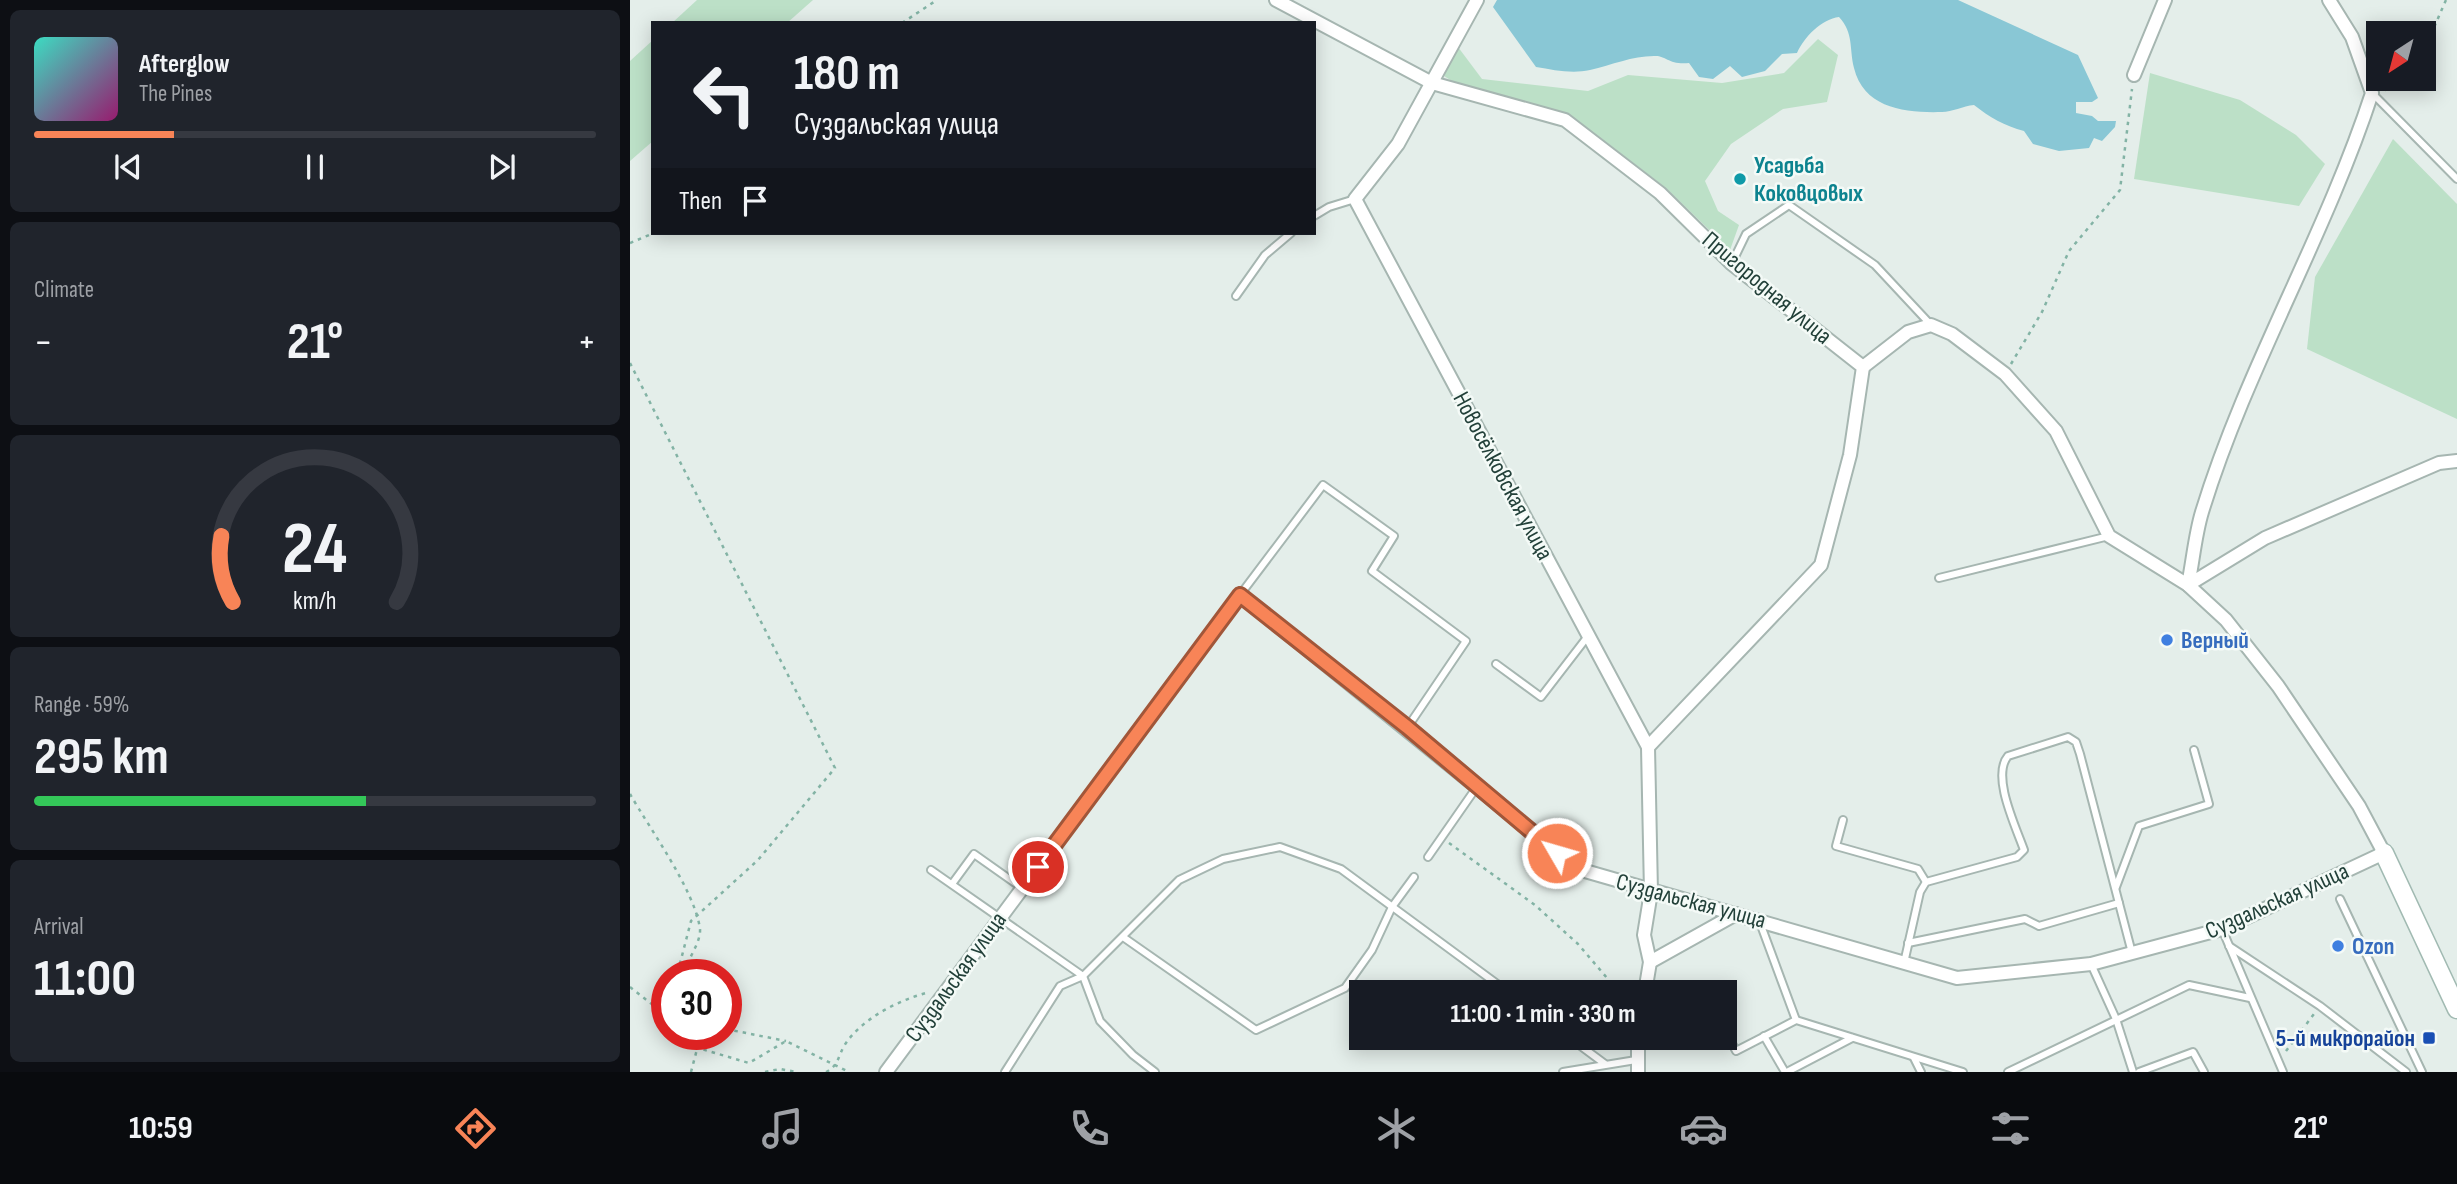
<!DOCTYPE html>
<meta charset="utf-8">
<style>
:root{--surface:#171b24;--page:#20242c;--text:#f1f3f6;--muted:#9ea1a6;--line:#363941;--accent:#f88457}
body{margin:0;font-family:"Sofia Sans Condensed",sans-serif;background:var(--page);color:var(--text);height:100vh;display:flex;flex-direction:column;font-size:26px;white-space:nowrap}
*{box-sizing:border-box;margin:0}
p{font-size:23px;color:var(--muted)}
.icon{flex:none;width:38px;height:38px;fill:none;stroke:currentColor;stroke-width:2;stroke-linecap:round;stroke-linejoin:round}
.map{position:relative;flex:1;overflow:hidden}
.drawer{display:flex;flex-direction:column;gap:10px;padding:10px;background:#0d0f14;width:630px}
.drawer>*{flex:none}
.hud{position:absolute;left:21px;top:21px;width:665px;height:214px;border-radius:0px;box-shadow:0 4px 18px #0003;background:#171b24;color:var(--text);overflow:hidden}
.needle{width:46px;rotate:216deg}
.controls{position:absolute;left:1736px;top:21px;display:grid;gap:14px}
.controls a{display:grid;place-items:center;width:70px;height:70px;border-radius:0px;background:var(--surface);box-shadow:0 4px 18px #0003;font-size:35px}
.speed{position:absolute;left:21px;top:959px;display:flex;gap:14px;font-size:35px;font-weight:700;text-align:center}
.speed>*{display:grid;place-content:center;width:91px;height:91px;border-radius:50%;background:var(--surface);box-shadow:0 4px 18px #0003;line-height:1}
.speed .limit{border:10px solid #d22;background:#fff;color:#111}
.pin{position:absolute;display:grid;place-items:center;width:60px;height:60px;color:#fff;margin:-30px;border:4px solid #fff;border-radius:50%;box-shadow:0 2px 7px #0007}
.me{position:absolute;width:77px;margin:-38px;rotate:308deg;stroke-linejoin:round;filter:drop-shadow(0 0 5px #0008)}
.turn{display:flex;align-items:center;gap:24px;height:147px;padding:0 28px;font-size:32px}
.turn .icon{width:91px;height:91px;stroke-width:2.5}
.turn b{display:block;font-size:49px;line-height:60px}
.then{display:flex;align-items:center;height:66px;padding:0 28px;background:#0003;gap:14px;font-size:26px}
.big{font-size:52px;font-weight:700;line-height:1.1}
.drawer .widget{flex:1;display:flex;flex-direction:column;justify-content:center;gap:10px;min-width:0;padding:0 24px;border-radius:10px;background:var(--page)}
.drawer .dial{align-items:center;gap:0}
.dial svg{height:182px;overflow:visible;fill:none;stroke:var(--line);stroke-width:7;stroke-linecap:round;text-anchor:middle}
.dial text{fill:var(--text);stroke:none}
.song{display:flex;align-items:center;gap:21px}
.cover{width:84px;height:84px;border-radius:10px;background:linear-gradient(135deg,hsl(170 70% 55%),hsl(320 70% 35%))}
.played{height:7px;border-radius:4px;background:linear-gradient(90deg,var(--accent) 25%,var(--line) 25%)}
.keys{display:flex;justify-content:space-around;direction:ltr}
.heat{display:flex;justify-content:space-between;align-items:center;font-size:38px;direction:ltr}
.charge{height:10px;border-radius:5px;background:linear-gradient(90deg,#34c759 59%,var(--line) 0)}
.trip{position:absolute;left:719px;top:980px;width:388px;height:70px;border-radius:0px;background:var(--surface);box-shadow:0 4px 18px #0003;font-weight:700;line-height:70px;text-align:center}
.menu{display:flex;height:112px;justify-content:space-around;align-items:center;background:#090b0e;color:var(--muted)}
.menu .icon{width:49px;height:49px}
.menu .current{color:var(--accent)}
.menu b{font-size:32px;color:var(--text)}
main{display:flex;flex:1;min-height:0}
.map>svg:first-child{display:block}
.green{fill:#bce0c7}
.water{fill:#89c7d5}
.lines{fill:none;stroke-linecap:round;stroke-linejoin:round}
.lane-casing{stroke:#a6b6b1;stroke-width:10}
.street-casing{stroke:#a6b6b1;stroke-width:16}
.secondary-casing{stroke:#a1bab2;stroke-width:21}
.path{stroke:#83b3a5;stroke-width:2.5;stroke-dasharray:3.5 5;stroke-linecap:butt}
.lane{stroke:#fff;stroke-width:6}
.street{stroke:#fff;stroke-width:12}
.secondary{stroke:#fff;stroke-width:18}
.route-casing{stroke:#a15639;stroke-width:18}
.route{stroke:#f88457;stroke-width:12}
.culture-dot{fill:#0f9aa8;stroke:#f4faf7;stroke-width:2.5}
.shop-dot{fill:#3f7fe0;stroke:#f4faf7;stroke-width:2.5}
.transit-dot{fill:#1a4fb4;stroke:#f4faf7;stroke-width:2.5}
.labels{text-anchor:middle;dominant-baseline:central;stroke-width:5;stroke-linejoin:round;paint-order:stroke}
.culture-label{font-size:24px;font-weight:bold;fill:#0d838f;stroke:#f4faf7;text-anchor:start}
.street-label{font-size:24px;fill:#224039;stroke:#f4faf7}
.shop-label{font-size:24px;font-weight:bold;fill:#366cbe;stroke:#f4faf7;text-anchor:start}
.transit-label{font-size:24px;font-weight:bold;fill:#164399;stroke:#f4faf7;text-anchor:end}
</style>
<main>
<section class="drawer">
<div class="widget">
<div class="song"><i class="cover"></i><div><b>Afterglow</b><p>The Pines</p></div></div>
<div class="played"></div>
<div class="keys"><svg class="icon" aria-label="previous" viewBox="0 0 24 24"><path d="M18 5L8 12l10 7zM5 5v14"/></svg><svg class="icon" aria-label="pause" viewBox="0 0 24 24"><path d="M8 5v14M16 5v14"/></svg><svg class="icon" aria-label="next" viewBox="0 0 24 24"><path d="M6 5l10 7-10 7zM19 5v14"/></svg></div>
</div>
<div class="widget"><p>Climate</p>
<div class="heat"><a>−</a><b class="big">21°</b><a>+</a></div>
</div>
<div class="widget dial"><svg viewBox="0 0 100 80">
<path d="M14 69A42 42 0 1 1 86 69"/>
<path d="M14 69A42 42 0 0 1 9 40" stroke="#f88457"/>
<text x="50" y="56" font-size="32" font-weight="700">24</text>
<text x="50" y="72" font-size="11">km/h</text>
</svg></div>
<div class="widget"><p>Range · 59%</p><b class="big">295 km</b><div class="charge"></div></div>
<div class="widget"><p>Arrival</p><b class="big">11:00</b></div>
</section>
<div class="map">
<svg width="1827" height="1072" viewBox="0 0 1827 1072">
<rect width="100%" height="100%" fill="#e4eeea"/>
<g class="green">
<path d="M67 0H183L157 23H42Z"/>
<path d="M1188 39 1208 55 1197 102 1153 109 1101 144 1075 181 1088 211 1109 225 1100 250 1036 188 947 120 833 88 814 76 828 47 852 79 958 91 998 75 1092 83 1154 73Z"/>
<path d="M23 40V141L0 161V61Z"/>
<path d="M1520 73 1610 100 1666 135 1695 164 1669 206 1504 179Z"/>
<path d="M1763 139 1827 204V419L1677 349 1685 277Z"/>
</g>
<path class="water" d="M867 0H1328L1448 55 1468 98 1462 102H1446V113L1462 116 1468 121H1486L1485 127 1472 141 1464 138 1459 148 1429 151 1403 144 1394 131C1375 126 1359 117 1344 105 1333 106 1322 112 1312 112 1276 113 1234 109 1224 68 1219 48 1224 33 1209 17 1192 19 1174 37 1167 53L1152 54 1135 71 1112 77 1100 66 1083 79 1069 77 1059 63C1038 65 1036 55 1024 56 1002 56 982 65 960 70 942 74 924 70 906 67L863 7Z"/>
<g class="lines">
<defs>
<g id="lane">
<path d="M1742 93 1827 179"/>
<path d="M684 216 699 207 725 199"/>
<path d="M1102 263 1116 234 1159 205 1245 265 1301 325"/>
<path d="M606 296 635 255 661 233"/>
<path d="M1309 578 1479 536"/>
<path d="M610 595 693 485 764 536 742 571 836 641 777 728"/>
<path d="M866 664 911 697 958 636"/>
<path d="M1213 820 1206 846 1288 869 1296 882"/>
<path d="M798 857 846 788"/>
<path d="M301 870 453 976 470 1021 503 1055 525 1072"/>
<path d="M322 884 344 854 392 888"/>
<path d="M1486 887 1509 826 1579 804 1564 750"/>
<path d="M1710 899 1792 1072"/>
<path d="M1129 920 1166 1020"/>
<path d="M1592 929 1653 1072"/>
<path d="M493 937 626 1030 715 988 742 950 762 907 784 877"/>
<path d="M1278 943 1395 919 1409 926 1489 903"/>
<path d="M1599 946 1690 1006 1776 1072"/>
<path d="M1274 963 1290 892 1296 882 1387 857 1394 850C1386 827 1361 776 1378 756L1438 737 1446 742 1450 754 1502 953"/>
<path d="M1461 964 1486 1019 1503 1072"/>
<path d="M1096 1032 1106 1051 1166 1020 1333 1072"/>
<path d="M1134 1036 1155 1072"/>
<path d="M940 1038 975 1064"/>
<path d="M1284 1058 1291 1072"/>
<path d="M375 1072 430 986 453 976 549 880 593 859 650 847 711 869 878 992"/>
<path d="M933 1072 1006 1060"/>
<path d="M1157 1072 1222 1038"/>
<path d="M1378 1072 1559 985 1620 998"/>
<path d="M1509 1072 1563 1052 1574 1072"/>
</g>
<g id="street">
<path d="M646 0 802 83 935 120 1030 193 1102 264 1233 367 1220 455 1191 565 1018 747"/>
<path d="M847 0 768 144 725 199 1018 747 1021 892 1014 935 1020 962 1015 992"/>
<path d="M1699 0 1722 37 1742 93C1695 237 1616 368 1572 512 1565 535 1563 561 1558 585L1635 538 1809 463 1827 461"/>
<path d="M1504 75 1535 0"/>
<path d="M1020 962 1106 914"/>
<path d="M256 1072 610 595 948 869 1327 978 1461 964 1592 929 1754 853 1729 806 1648 686 1596 620 1558 585 1479 536 1426 431 1375 374 1322 334 1301 325 1278 332 1233 367"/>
<path d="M1008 1072V1038"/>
</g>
<path id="secondary" d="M1754 853 1827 1009"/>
</defs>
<use href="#lane" class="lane-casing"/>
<use href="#street" class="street-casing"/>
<use href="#secondary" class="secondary-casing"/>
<g class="path">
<path d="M272 23 307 0"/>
<path d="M1794 50 1816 0"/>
<path d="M1755 90 1763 88 1771 79"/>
<path d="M0 243 24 233"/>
<path d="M0 363 205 768 128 860 61 921 47 975"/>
<path d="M1381 364 1412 312 1439 251 1490 190 1502 89"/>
<path d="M0 794C20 829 65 891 70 929 71 944 56 959 55 975"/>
<path d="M819 843 905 905 948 944 989 992"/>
<path d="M0 987 37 1016"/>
<path d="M96 1029 156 1041"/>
<path d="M54 1034 68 1048 119 1063 156 1041 219 1072"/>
<path d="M1656 1051 1684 1014"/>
<path d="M61 1072 71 1034"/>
<path d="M135 1072 150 1069 167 1072"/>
<path d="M196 1072C208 1066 208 1057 214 1046 231 1019 267 1001 296 993"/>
</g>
<use href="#lane" class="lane"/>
<use href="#street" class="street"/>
<use href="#secondary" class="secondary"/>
</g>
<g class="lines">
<defs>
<path id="route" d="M408 867 610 595 777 727 927 853"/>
</defs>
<use href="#route" class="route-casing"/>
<use href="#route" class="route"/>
</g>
<circle class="culture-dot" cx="1110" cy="179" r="7"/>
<g class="shop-dot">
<circle cx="1537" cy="640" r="7"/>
<circle cx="1708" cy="946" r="7"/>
</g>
<rect class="transit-dot" x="1792" y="1031" width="14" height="14" rx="3.5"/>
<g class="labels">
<g class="culture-label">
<text x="1124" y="165">Усадьба<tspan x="1124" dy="28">Коковцовых</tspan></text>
</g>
<g class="street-label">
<text transform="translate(1137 288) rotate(40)">Пригородная улица</text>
<text transform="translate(873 476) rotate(62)">Новосёлковская улица</text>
<text transform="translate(1061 901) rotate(15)">Суздальская улица</text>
<text transform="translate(1647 901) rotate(-24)">Суздальская улица</text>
<text transform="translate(326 977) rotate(-54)">Суздальская улица</text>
</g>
<g class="shop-label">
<text x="1551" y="640">Верный</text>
<text x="1722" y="946">Ozon</text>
</g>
<g class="transit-label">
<text x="1785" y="1038">5-й микрорайон</text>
</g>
</g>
</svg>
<div class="controls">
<a><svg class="needle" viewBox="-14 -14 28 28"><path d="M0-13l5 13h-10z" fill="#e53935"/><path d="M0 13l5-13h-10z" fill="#9ea1a6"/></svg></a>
</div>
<div class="speed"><div class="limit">30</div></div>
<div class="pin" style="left:408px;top:867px;background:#d93025"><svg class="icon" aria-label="arrive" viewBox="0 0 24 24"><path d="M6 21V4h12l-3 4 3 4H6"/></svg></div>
<svg class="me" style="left:927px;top:853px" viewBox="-20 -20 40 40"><circle r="17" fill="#f88457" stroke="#fff" stroke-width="3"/><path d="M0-11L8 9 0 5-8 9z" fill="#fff"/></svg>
<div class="trip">11:00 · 1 min · 330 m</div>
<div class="hud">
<div class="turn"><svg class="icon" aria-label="left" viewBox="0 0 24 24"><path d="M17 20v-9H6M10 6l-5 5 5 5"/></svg><div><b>180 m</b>Суздальская улица</div></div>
<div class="then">Then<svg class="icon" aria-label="arrive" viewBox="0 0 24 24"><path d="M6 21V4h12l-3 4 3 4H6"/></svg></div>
</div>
</div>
</main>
<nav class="menu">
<b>10:59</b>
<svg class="icon current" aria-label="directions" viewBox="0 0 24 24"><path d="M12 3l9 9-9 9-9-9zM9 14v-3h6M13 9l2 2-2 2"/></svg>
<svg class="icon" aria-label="music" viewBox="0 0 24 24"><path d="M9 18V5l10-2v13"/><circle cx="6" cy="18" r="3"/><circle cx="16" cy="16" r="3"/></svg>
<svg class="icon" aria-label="phone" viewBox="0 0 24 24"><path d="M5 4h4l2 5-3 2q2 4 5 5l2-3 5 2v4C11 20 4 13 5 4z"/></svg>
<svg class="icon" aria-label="climate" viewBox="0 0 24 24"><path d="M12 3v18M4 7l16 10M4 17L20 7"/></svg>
<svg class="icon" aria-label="car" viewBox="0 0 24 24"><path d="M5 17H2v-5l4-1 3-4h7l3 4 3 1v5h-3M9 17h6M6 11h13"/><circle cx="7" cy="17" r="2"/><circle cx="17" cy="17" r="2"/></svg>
<svg class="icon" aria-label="filters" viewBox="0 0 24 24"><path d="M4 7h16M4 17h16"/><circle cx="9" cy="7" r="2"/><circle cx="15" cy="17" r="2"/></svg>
<b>21°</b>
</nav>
